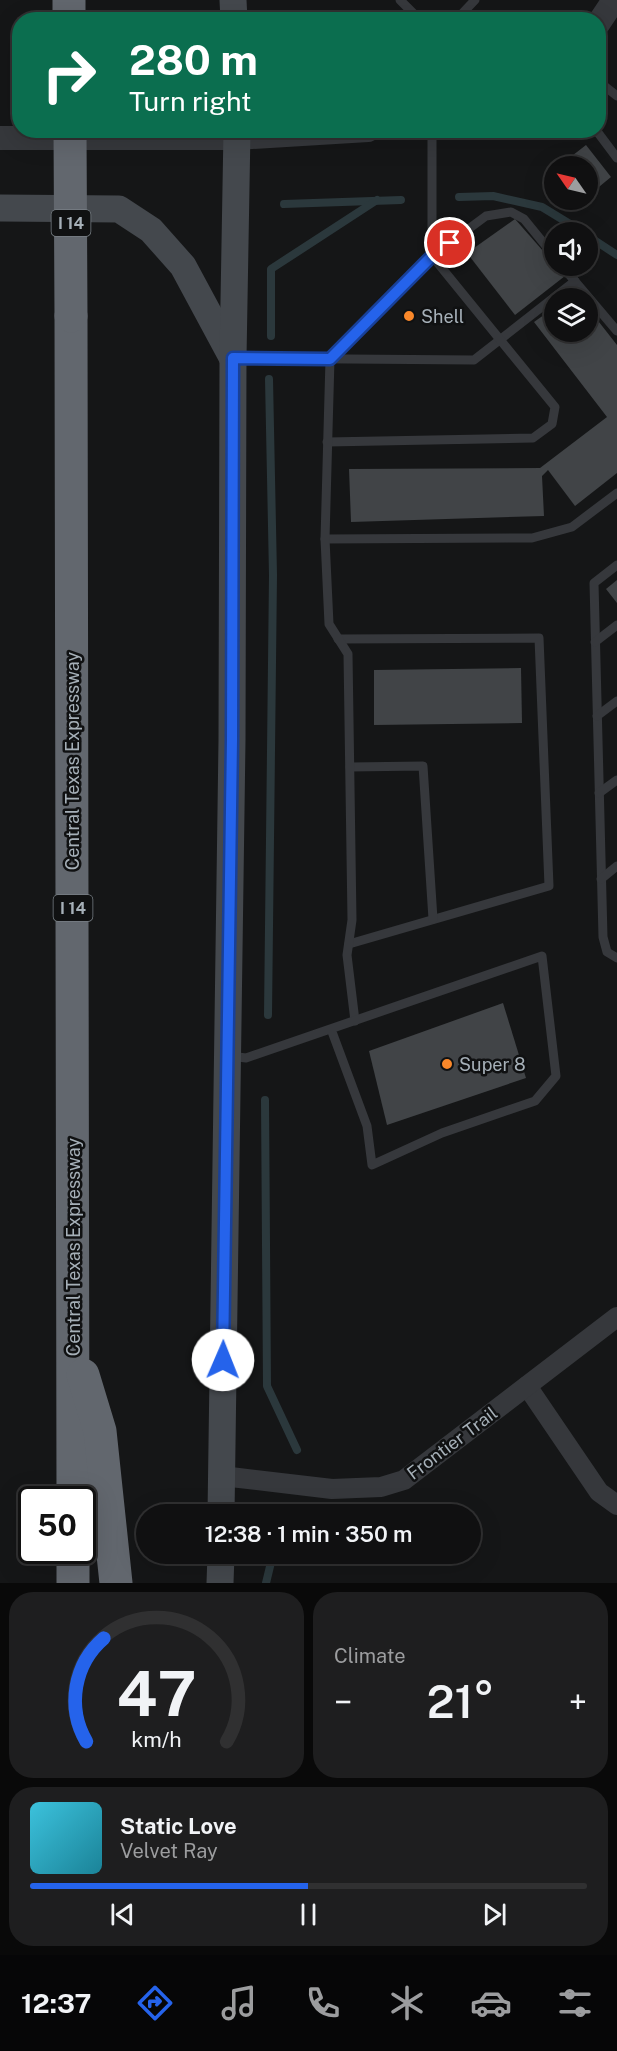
<!DOCTYPE html>
<meta charset="utf-8">
<style>
:root{--surface:#101011;--page:#1e1e1f;--text:#f1f3f6;--muted:#9c9d9f;--line:#303031;--accent:#2563eb}
body{margin:0;font-family:"Public Sans",sans-serif;background:var(--page);color:var(--text);height:100vh;display:flex;flex-direction:column;font-size:22px;white-space:nowrap}
*{box-sizing:border-box;margin:0}
p{font-size:20px;color:var(--muted)}
.icon{flex:none;width:33px;height:33px;fill:none;stroke:currentColor;stroke-width:2;stroke-linecap:round;stroke-linejoin:round}
.map{position:relative;height:1583px;overflow:hidden}
.side{display:flex;flex-direction:column;gap:9px;padding:9px;background:#090909;flex:1}
.side>*{flex:none}
.banner{position:absolute;left:12px;top:12px;width:594px;height:126px;border-radius:24px;box-shadow:0 6px 24px #0002,0 0 0 2px var(--line);background:#0b6e4f;color:#fff;overflow:hidden}
.needle{width:39px;rotate:304deg}
.fabs{position:absolute;left:544px;top:156px;display:grid;gap:12px}
.fabs a{display:grid;place-items:center;width:54px;height:54px;border-radius:50%;background:var(--surface);box-shadow:0 6px 24px #0002,0 0 0 2px var(--line);font-size:30px}
.speed{position:absolute;left:18px;top:1486px;display:flex;gap:12px;font-size:30px;font-weight:700;text-align:center}
.speed>*{display:grid;place-content:center;width:78px;height:78px;border-radius:50%;background:var(--surface);box-shadow:0 6px 24px #0002,0 0 0 2px var(--line);line-height:1}
.speed .limit{border:3px solid #111;border-radius:9px;background:#fff;color:#111}
.pin{position:absolute;display:grid;place-items:center;width:51px;height:51px;color:#fff;margin:-26px;border:3px solid #fff;border-radius:50%;box-shadow:0 2px 6px #0007}
.me{position:absolute;width:66px;margin:-33px;rotate:1deg;stroke-linejoin:round;filter:drop-shadow(0 0 4px #0008)}
.turn{display:flex;align-items:center;gap:21px;height:126px;padding:0 18px;font-size:27px}
.turn .icon{width:78px;height:78px;stroke-width:2.5}
.turn b{display:block;font-size:42px;line-height:51px}
.big{font-size:45px;font-weight:600;line-height:1.1}
.side .widget{flex:1;display:flex;flex-direction:column;justify-content:center;gap:9px;min-width:0;padding:0 21px;border-radius:24px;background:var(--page)}
.side .dial{align-items:center;gap:0}
.dial svg{height:156px;overflow:visible;fill:none;stroke:var(--line);stroke-width:7;stroke-linecap:round;text-anchor:middle}
.dial text{fill:var(--text);stroke:none}
.song{display:flex;align-items:center;gap:18px}
.cover{width:72px;height:72px;border-radius:9px;background:linear-gradient(135deg,hsl(190 70% 55%),hsl(190 70% 35%))}
.played{height:6px;border-radius:3px;background:linear-gradient(90deg,var(--accent) 50%,var(--line) 50%)}
.keys{display:flex;justify-content:space-around;direction:ltr}
.heat{display:flex;justify-content:space-between;align-items:center;font-size:33px;direction:ltr}
.side .tiles{flex:1;display:grid;gap:9px;grid-template-columns:1fr 1fr}
.widget:last-child{grid-column:span 2}
.trip{position:absolute;left:136px;top:1504px;width:345px;height:60px;border-radius:30px;background:var(--surface);box-shadow:0 6px 24px #0002,0 0 0 2px var(--line);font-weight:600;line-height:60px;text-align:center}
.menu{display:flex;height:96px;justify-content:space-around;align-items:center;background:#060607;color:var(--muted)}
.menu .icon{width:42px;height:42px}
.menu .current{color:var(--accent)}
.menu b{font-size:27px;color:var(--text)}
.map>svg:first-child{display:block}
.lines{fill:none;stroke-linecap:round;stroke-linejoin:round}
.stream{stroke:#2b383c;stroke-width:8}
.building{fill:#414447}
.service{stroke:#36383c;stroke-width:9}
.minor{stroke:#36383c;stroke-width:20}
.tertiary{stroke:#36383c;stroke-width:24}
.secondary{stroke:#44484d;stroke-width:27}
.motorway{stroke:#62676e;stroke-width:33}
.motorway-bridge{stroke:#62676e;stroke-width:33}
.route-casing{stroke:#184099;stroke-width:15}
.route{stroke:#2563eb;stroke-width:10}
.poi-dot{fill:#fa882a;stroke:#101112;stroke-width:2}
.labels{text-anchor:middle;dominant-baseline:central;stroke-width:5;stroke-linejoin:round;paint-order:stroke}
.shield{fill:#101112;stroke:#798086;stroke-width:1.5}
.shield-label{font-size:16px;font-weight:bold;fill:#a6b0b8}
.poi-label{font-size:18px;fill:#a6b0b8;stroke:#101112;text-anchor:start}
.street-label{font-size:18px;fill:#a6b0b8;stroke:#101112}
</style>
<div class="map">
<svg width="617" height="1583" viewBox="0 0 617 1583">
<rect width="100%" height="100%" fill="#151617"/>
<g class="lines">
<g class="stream">
<path d="M459 197 493 196 542 207 583 232"/>
<path d="M284 204 401 200"/>
<path d="M588 236 617 255"/>
<path d="M271 336V269L377 200"/>
<path d="M268 1015 273 575 269 379"/>
<path d="M265 1100 267 1386 297 1450"/>
<path d="M266 1583 273 1554"/>
</g>
</g>
<g class="building">
<path d="M586 145 611 177 588 196V166H559Z"/>
<path d="M555 170V187L547 176Z"/>
<path d="M565 200H583L572 208Z"/>
<path d="M515 219 565 276 515 315 467 253Z"/>
<path d="M555 307V332H588V308L617 345V473L575 506 548 470 542 476 544 516 351 522 349 469 540 468 607 417 534 322Z"/>
<path d="M617 580V603L606 589Z"/>
<path d="M521 668 522 723 374 725V670Z"/>
<path d="M503 1003 526 1078 387 1125 369 1051Z"/>
</g>
<g class="lines">
<g class="service">
<path d="M400 0 420 20"/>
<path d="M456 20 475 0"/>
<path d="M598 81 617 96"/>
<path d="M596 130 617 158"/>
<path d="M562 266 617 331"/>
<path d="M235 358 474 360 575 281"/>
<path d="M327 442 533 438 552 424 555 407 432 256V130"/>
<path d="M325 539 532 538 572 527 617 493"/>
<path d="M617 565 594 583 603 937 607 952 617 958"/>
<path d="M338 639 539 638 549 886 349 944"/>
<path d="M595 642 617 625"/>
<path d="M597 716 617 701"/>
<path d="M350 767 423 766 433 919"/>
<path d="M599 793 617 780"/>
<path d="M601 879 617 866"/>
<path d="M355 1021 347 955 352 920 348 654 329 624 325 539 330 359 432 256 486 216 511 212 524 219 555 257"/>
<path d="M230 1056 246 1058 542 956 556 1076 535 1101 442 1133 372 1165 367 1126 331 1029"/>
</g>
<g class="minor">
<path d="M527 1386 599 1492 617 1505"/>
<path d="M222 1476 332 1489 381 1487 404 1480 617 1317"/>
</g>
<g class="tertiary">
<path d="M598 24 614 0"/>
<path d="M0 138H237L368 130"/>
</g>
<g class="secondary">
<path d="M233 0 234 20"/>
<path d="M0 208 119 209 151 230 183 266 232 357"/>
<path d="M221 1515 232 740 233 358 237 130"/>
<path d="M220 1583 221 1554"/>
</g>
<g class="motorway">
<path d="M69 0V20"/>
<path d="M71 316 73 1500"/>
<path d="M83 1375 100 1431 116 1583"/>
<path d="M73 1583V1551"/>
</g>
<path class="motorway-bridge" d="M70 130 71 316"/>
</g>
<g class="lines">
<defs>
<path id="route" d="M223 1360 232 740 233 358 330 359 432 256 450 243"/>
</defs>
<use href="#route" class="route-casing"/>
<use href="#route" class="route"/>
</g>
<g class="poi-dot">
<circle cx="409" cy="316" r="6"/>
<circle cx="447" cy="1064" r="6"/>
</g>
<g class="labels">
<g class="shield">
<rect x="51.5" y="210" width="39" height="26" rx="4.5"/>
<rect x="53.5" y="895" width="39" height="26" rx="4.5"/>
</g>
<g class="shield-label">
<text x="71" y="223">I 14</text>
<text x="73" y="908">I 14</text>
</g>
<g class="poi-label">
<text x="421" y="316">Shell</text>
<text x="459" y="1064">Super 8</text>
</g>
<g class="street-label">
<text transform="translate(72 761) rotate(-90)">Central Texas Expressway</text>
<text transform="translate(73 1247) rotate(-90)">Central Texas Expressway</text>
<text transform="translate(452 1443) rotate(-37)">Frontier Trail</text>
</g>
</g>
</svg>
<div class="fabs">
<a><svg class="needle" viewBox="-14 -14 28 28"><path d="M0-13l5 13h-10z" fill="#e53935"/><path d="M0 13l5-13h-10z" fill="#9c9d9f"/></svg></a>
<a><svg class="icon" aria-label="sound" viewBox="0 0 24 24"><path d="M4 9h4l5-4v14l-5-4H4zM17 9q2 3 0 6"/></svg></a>
<a><svg class="icon" aria-label="layers" viewBox="0 0 24 24"><path d="M12 4l9 5-9 5-9-5zM3 14l9 5 9-5"/></svg></a>
</div>
<div class="speed"><div class="limit">50</div></div>
<div class="pin" style="left:450px;top:243px;background:#d93025"><svg class="icon" aria-label="arrive" viewBox="0 0 24 24"><path d="M6 21V4h12l-3 4 3 4H6"/></svg></div>
<svg class="me" style="left:223px;top:1360px" viewBox="-20 -20 40 40"><circle r="19" fill="#fff"/><path d="M0-13L10 11 0 6-10 11z" fill="#2563eb"/></svg>
<div class="trip">12:38 · 1 min · 350 m</div>
<div class="banner">
<div class="turn"><svg class="icon" aria-label="right" viewBox="0 0 24 24"><path d="M7 20v-9h11M14 6l5 5-5 5"/></svg><div><b>280 m</b>Turn right</div></div>
</div>
</div>
<section class="side">
<div class="tiles">
<div class="widget dial"><svg viewBox="0 0 100 80">
<path d="M14 69A42 42 0 1 1 86 69"/>
<path d="M14 69A42 42 0 0 1 23 16" stroke="#2563eb"/>
<text x="50" y="56" font-size="32" font-weight="700">47</text>
<text x="50" y="72" font-size="11">km/h</text>
</svg></div>
<div class="widget"><p>Climate</p>
<div class="heat"><a>−</a><b class="big">21°</b><a>+</a></div>
</div>
<div class="widget">
<div class="song"><i class="cover"></i><div><b>Static Love</b><p>Velvet Ray</p></div></div>
<div class="played"></div>
<div class="keys"><svg class="icon" aria-label="previous" viewBox="0 0 24 24"><path d="M18 5L8 12l10 7zM5 5v14"/></svg><svg class="icon" aria-label="pause" viewBox="0 0 24 24"><path d="M8 5v14M16 5v14"/></svg><svg class="icon" aria-label="next" viewBox="0 0 24 24"><path d="M6 5l10 7-10 7zM19 5v14"/></svg></div>
</div>
</div>
</section>
<nav class="menu">
<b>12:37</b>
<svg class="icon current" aria-label="directions" viewBox="0 0 24 24"><path d="M12 3l9 9-9 9-9-9zM9 14v-3h6M13 9l2 2-2 2"/></svg>
<svg class="icon" aria-label="music" viewBox="0 0 24 24"><path d="M9 18V5l10-2v13"/><circle cx="6" cy="18" r="3"/><circle cx="16" cy="16" r="3"/></svg>
<svg class="icon" aria-label="phone" viewBox="0 0 24 24"><path d="M5 4h4l2 5-3 2q2 4 5 5l2-3 5 2v4C11 20 4 13 5 4z"/></svg>
<svg class="icon" aria-label="climate" viewBox="0 0 24 24"><path d="M12 3v18M4 7l16 10M4 17L20 7"/></svg>
<svg class="icon" aria-label="car" viewBox="0 0 24 24"><path d="M5 17H2v-5l4-1 3-4h7l3 4 3 1v5h-3M9 17h6M6 11h13"/><circle cx="7" cy="17" r="2"/><circle cx="17" cy="17" r="2"/></svg>
<svg class="icon" aria-label="filters" viewBox="0 0 24 24"><path d="M4 7h16M4 17h16"/><circle cx="9" cy="7" r="2"/><circle cx="15" cy="17" r="2"/></svg>
</nav>
